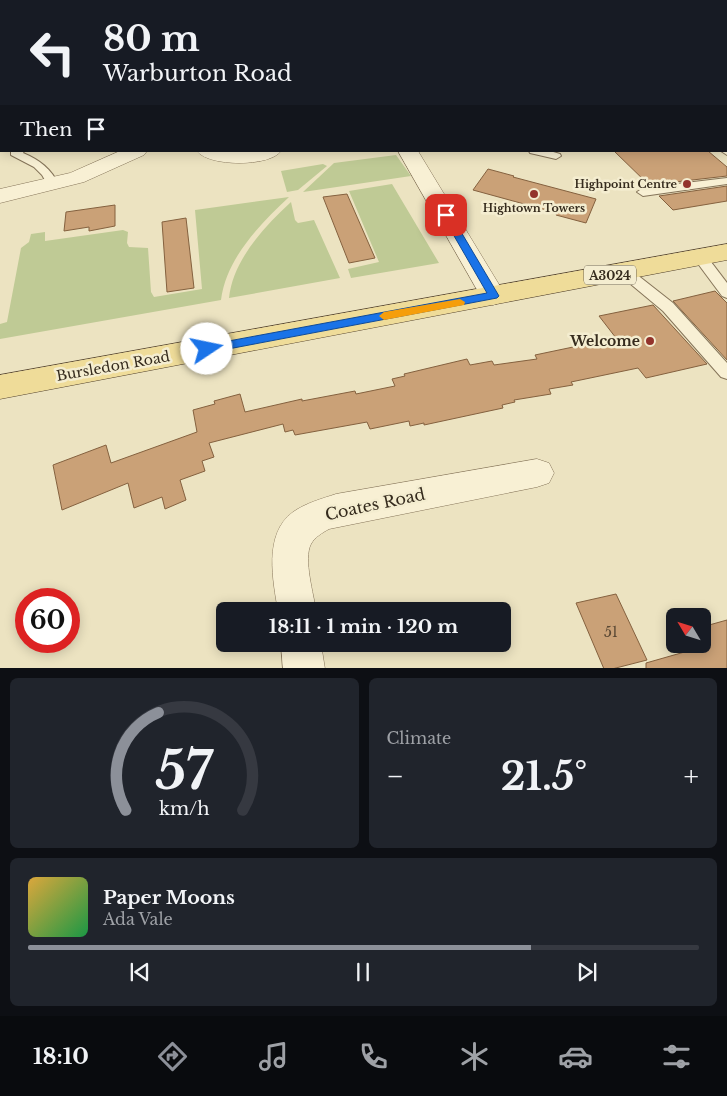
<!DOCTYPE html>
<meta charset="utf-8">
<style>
:root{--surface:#171b24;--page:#20242c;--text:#f1f3f6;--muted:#9ea1a6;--line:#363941;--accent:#8c9099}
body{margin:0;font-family:"Libre Baskerville",serif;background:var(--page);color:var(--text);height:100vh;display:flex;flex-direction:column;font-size:19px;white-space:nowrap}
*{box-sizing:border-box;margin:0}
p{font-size:16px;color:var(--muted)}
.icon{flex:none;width:28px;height:28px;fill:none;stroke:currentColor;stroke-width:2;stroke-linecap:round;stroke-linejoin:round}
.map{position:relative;height:668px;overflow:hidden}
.sheet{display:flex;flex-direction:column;gap:10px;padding:10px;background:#0d0f14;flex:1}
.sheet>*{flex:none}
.top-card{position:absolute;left:0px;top:0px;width:728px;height:152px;box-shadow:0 2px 12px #0003;background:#171b24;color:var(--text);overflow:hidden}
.needle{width:32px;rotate:308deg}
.buttons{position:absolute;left:666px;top:608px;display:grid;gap:10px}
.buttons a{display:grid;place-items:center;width:45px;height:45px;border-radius:8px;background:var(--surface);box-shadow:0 2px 12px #0003;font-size:25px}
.speed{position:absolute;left:15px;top:588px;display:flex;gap:10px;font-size:25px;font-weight:700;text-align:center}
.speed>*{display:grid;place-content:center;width:65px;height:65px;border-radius:50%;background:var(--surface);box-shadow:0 2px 12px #0003;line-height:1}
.speed .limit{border:8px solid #d22;background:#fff;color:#111}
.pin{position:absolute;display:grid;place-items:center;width:42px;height:42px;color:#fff;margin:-21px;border-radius:10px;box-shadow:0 2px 8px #0006}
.me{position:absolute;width:55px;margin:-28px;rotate:79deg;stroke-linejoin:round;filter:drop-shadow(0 0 4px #0008)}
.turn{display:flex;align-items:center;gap:18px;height:105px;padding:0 20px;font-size:22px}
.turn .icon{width:65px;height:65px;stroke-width:2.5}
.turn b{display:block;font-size:35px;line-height:42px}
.then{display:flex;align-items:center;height:48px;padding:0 20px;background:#0003;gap:10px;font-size:19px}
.big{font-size:38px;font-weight:700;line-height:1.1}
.sheet .card{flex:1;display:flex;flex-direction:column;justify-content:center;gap:8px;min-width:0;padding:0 18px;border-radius:8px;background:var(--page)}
.sheet .dial{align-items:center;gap:0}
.dial svg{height:130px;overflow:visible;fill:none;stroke:var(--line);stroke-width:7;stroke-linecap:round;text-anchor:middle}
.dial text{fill:var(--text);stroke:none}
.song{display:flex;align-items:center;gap:15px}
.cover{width:60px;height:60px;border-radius:8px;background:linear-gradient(135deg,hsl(40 70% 55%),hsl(140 70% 35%))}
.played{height:5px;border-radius:2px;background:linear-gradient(90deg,var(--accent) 75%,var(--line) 75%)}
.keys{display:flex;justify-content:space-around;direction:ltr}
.heat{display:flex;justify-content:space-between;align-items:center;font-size:28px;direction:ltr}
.sheet .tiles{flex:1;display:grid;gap:10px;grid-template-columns:1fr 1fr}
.card:last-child{grid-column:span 2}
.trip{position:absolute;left:216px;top:602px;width:295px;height:50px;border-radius:8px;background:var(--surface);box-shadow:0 2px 12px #0003;font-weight:700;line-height:50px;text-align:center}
.tab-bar{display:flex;height:80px;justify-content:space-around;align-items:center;background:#090b0e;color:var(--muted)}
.tab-bar .icon{width:35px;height:35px}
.tab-bar .selected{color:var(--accent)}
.tab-bar b{font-size:22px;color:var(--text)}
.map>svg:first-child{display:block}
.green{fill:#bfca95}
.building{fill:#caa177;stroke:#84613f}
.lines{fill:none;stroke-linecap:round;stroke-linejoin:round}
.lane-casing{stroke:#857459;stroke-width:2}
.street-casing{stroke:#857459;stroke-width:1}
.primary-casing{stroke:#53422d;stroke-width:1}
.lane{fill:#f8f0d4;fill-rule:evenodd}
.street{fill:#f8f0d4;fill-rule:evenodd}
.primary{fill:#efdc99;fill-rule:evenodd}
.route{fill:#1a73e8;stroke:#114b97}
.slow{fill:#f59e0b}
.poi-dot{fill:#93332b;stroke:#f4edd0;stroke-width:2}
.labels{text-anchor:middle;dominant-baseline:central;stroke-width:5;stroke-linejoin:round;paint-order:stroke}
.far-poi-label{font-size:11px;font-weight:bold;fill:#352b1d;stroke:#f4edd0;text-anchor:end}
.shield{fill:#f4edd0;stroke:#6e6553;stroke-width:1}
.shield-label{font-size:12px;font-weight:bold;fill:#352b1d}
.poi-label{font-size:14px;font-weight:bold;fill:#352b1d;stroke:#f4edd0;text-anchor:end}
.street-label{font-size:14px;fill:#352b1d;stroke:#f4edd0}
.near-number-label{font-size:14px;fill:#5a4834}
.near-street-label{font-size:16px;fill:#352b1d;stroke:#f4edd0}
</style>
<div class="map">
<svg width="727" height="669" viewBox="0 0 727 669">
<rect width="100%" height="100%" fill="#ece3c1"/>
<g class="green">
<path d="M396 155 411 176 303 192 334 163Z"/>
<path d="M323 164 327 166 298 190 287 192 281 171Z"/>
<path d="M392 184 439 263 351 278 348 269 379 262 349 191Z"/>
<path d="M289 197C259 225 226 259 221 300L0 339V324L7 322 21 248 29 242 31 234 45 232V241L123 230 128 232 127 243 129 247 148 248 151 292 154 297 202 289 195 210Z"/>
<path d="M291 202 295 220 298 223 314 220 340 278 229 298C233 260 264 227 291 202Z"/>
</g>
<g class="building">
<path d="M614 151H708L727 167V176L649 185Z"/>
<path d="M488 169 514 176 513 177 596 199 586 223 556 215 557 213 473 190Z"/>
<path d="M727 186V201L673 210 659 196Z"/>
<path d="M347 194 375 258 349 263 323 197Z"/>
<path d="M115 205V226L89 231V227L64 231 66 212Z"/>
<path d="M186 218 194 288 167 292 162 222Z"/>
<path d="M715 291 727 303V360L673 301Z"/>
<path d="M653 305 707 364 646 378 638 368 571 382 573 385 549 389 551 394 514 400 515 402 502 405 503 408 424 425V423L410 426 409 421 370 429 367 422 295 435 293 430 285 432 283 424 209 443 214 457 202 461 205 471 180 480 186 500 165 509 162 497 134 508 128 483 62 510 53 465 106 445 111 463 197 432 193 410 215 404 214 401 240 394 245 412 302 399V401L355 391 356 394 395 386 392 379 405 376 404 374 467 359 470 365 492 361 494 365 537 359 535 355 616 338 599 316Z"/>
<path d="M616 594 647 660 612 669H604L576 603Z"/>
<path d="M727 620V669H646V663L702 647V627Z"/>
</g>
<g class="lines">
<defs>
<g id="lane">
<path d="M541 0H550L551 1H542Z"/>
<path d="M595 0H604L605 1H596Z"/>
<rect x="726" y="12" width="1" height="4"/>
<rect x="726" y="66" width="1" height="6"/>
<rect x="726" y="130" width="1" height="6"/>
<path d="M726 148H727V155L721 151H726Z"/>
<path d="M11 151H24L23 153C40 160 51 169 59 185L57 187H49L42 175 34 167 11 155Z"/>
<path d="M529 151H550L560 154 561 156 556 159 530 153Z"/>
<path d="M727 178V184L643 196 637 192 643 188Z"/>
<path d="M700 253 705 254 727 283V298L722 296 693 257Z"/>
<path d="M626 269 631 270 673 303 727 363V379L721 377 663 311 621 276 619 273 621 270Z"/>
</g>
<g id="street">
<path d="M361 0H377L378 1H362Z"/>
<path d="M1 49V59L0 60V50Z"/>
<path d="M120 151H147L144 155 84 182 0 203V189L70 173Z"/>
<path d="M197 151H281C270 167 208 167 197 151Z"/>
<path d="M398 151H418L506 296 502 302 493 305 484 302Z"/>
<path d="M537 459 549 463 554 473 549 483 537 487 329 529C322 533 315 537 311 544 303 559 314 595 316 611H278C273 581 263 534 293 512 306 503 321 499 336 494Z"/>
<path d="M281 644H321L325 669H283Z"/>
</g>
<path id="primary" d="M727 244V260L0 399V375Z"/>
</defs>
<use href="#lane" class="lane-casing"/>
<use href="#street" class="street-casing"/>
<use href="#primary" class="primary-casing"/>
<use href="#lane" class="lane"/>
<use href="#street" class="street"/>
<use href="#primary" class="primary"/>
</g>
<path class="route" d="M446 212 451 215 499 296 497 298 207 353 203 352 202 349 203 346 207 345 487 293 442 215Z"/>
<path class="slow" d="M460 299 465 302 464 305 384 320 379 316 384 312Z"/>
<g class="poi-dot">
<circle cx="687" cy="184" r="5"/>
<circle cx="534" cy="194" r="5"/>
<circle cx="650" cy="341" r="5"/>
</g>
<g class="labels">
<g class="far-poi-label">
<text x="677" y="184">Highpoint Centre</text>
<text x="534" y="208" text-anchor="middle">Hightown Towers</text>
</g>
<rect class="shield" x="584" y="265.5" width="52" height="19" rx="4"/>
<g class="shield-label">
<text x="610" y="275">A3024</text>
</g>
<g class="poi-label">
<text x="640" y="341">Welcome</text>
</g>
<g class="street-label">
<text transform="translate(113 366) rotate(-10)">Bursledon Road</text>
</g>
<g class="near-number-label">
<text x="611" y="632">51</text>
</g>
<g class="near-street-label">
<text transform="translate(375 504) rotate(-12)">Coates Road</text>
</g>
</g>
</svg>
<div class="buttons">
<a><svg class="needle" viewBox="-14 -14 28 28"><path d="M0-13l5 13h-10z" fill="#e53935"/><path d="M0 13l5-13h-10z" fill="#9ea1a6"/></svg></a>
</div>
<div class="speed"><div class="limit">60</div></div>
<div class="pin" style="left:446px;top:215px;background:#d93025"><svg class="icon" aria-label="arrive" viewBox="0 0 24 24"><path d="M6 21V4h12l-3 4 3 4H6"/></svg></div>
<svg class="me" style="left:207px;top:349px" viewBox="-20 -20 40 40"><circle r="19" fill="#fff"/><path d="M0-13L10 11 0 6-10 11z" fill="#1a73e8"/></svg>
<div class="trip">18:11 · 1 min · 120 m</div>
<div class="top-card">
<div class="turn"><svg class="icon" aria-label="left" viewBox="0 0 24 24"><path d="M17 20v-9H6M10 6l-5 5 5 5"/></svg><div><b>80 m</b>Warburton Road</div></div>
<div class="then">Then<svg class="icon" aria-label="arrive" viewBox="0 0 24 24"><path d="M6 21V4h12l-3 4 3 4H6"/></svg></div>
</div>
</div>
<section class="sheet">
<div class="tiles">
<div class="card dial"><svg viewBox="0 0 100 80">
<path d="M14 69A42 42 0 1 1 86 69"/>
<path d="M14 69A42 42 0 0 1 34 9" stroke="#8c9099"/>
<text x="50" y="56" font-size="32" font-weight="700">57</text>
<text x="50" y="72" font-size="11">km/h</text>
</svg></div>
<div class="card"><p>Climate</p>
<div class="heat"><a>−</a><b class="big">21.5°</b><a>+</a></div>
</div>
<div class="card">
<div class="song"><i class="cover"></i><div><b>Paper Moons</b><p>Ada Vale</p></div></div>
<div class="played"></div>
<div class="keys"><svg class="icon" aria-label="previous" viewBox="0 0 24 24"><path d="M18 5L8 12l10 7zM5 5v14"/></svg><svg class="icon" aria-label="pause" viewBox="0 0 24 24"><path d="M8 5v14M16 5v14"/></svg><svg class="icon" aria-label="next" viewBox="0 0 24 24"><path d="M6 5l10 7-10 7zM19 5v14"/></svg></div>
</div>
</div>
</section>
<nav class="tab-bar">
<b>18:10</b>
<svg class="icon selected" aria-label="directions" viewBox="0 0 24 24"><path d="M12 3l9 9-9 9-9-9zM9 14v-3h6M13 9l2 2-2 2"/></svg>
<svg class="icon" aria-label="music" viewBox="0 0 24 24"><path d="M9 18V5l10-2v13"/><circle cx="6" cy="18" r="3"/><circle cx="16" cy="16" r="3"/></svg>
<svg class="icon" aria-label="phone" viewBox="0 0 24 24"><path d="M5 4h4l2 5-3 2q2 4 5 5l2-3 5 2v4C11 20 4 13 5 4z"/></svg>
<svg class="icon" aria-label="climate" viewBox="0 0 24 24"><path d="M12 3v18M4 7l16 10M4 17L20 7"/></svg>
<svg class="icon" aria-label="car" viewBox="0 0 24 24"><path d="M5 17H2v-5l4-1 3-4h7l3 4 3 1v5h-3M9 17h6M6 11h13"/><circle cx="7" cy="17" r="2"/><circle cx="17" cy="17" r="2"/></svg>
<svg class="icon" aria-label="filters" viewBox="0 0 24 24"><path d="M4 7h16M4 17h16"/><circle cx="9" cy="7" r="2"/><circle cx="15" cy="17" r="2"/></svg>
</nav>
